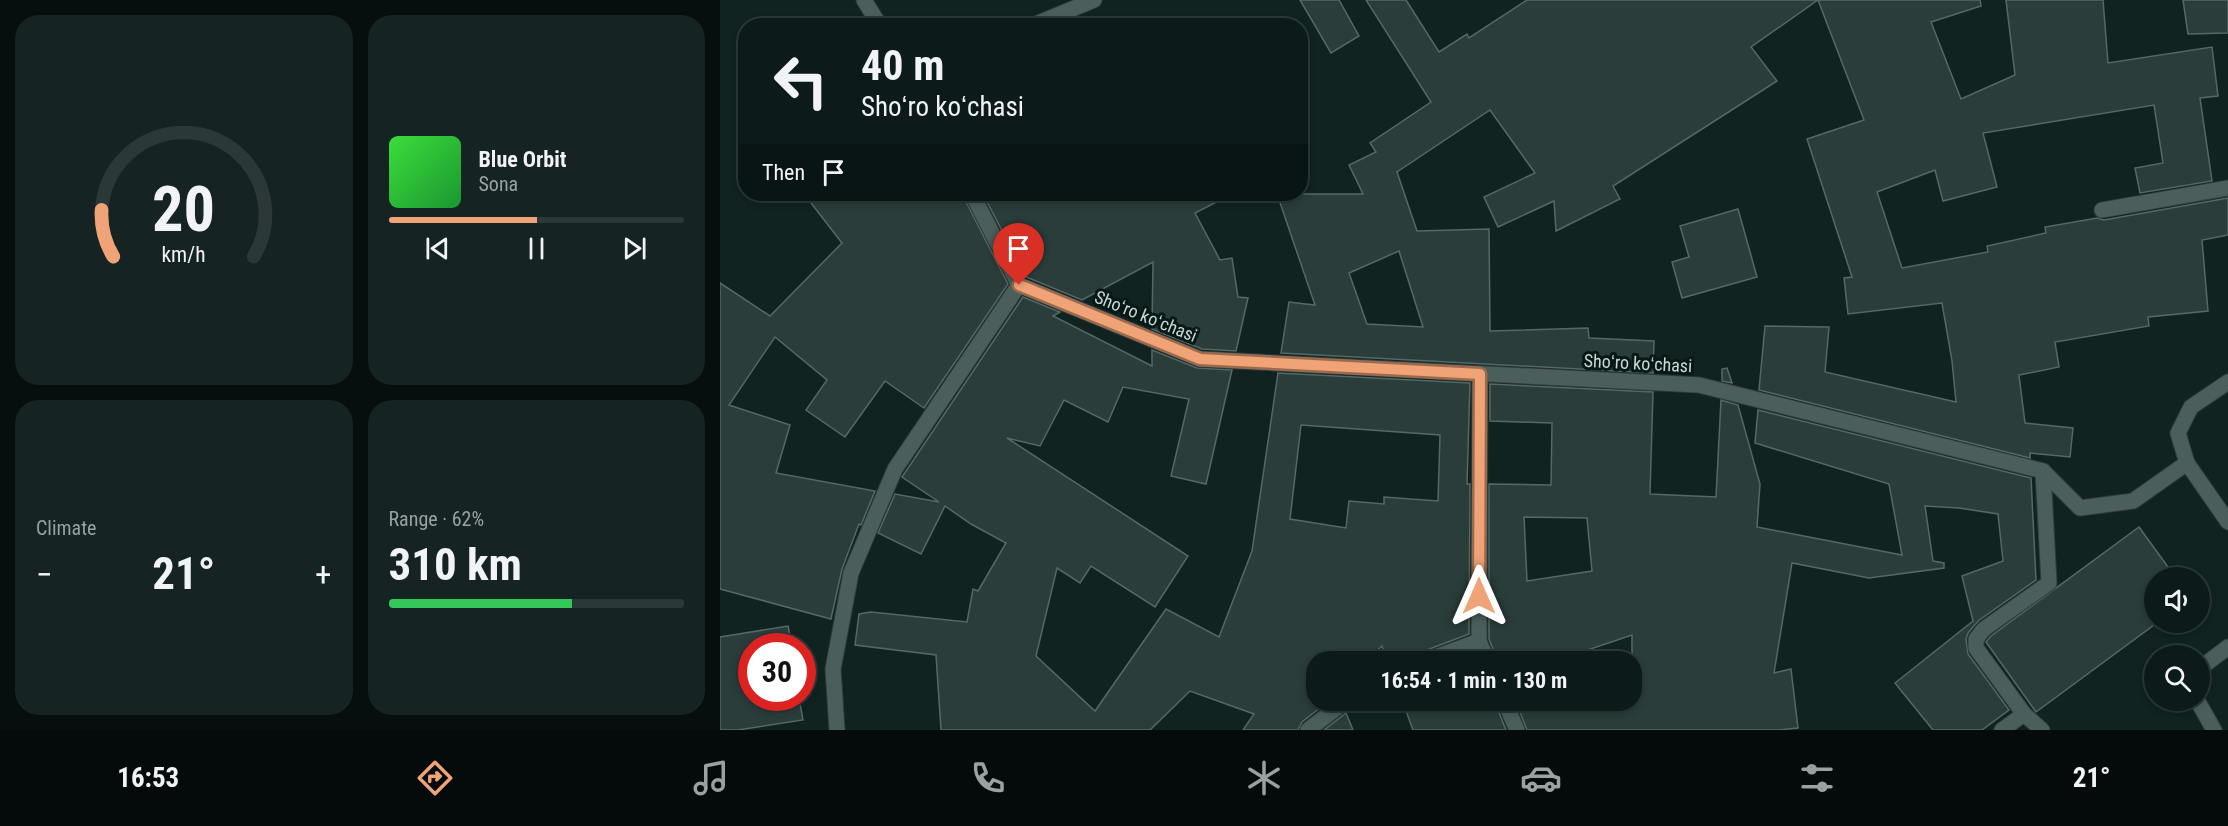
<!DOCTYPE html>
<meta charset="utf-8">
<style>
:root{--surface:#0c1a19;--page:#152322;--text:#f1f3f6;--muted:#9aa1a2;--line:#2c3838;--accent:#efa377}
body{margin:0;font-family:"Roboto Condensed",sans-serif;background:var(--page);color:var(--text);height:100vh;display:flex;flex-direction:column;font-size:22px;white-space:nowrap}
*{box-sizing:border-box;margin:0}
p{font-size:20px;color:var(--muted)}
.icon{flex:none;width:33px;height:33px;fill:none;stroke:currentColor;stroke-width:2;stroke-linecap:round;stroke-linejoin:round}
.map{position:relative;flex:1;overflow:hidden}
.side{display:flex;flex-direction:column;gap:15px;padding:15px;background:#070e0e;width:720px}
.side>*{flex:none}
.top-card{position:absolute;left:18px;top:18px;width:570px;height:183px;border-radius:24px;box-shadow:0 3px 9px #0003,0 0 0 2px var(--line);background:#0c1a19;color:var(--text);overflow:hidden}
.controls{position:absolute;left:1424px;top:567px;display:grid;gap:12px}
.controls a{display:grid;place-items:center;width:66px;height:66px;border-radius:50%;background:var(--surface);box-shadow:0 3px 9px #0003,0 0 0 2px var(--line);font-size:30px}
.speed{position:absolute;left:18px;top:633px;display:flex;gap:12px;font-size:30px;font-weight:700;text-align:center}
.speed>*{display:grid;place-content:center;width:78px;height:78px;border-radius:50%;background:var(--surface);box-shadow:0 3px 9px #0003,0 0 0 2px var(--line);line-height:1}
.speed .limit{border:9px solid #d22;background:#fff;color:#111}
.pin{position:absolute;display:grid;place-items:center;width:51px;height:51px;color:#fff;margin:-62px -26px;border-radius:50% 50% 50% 0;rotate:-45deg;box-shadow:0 0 6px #0007}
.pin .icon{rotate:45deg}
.me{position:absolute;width:66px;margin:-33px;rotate:0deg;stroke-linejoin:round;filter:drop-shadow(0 0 4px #0008)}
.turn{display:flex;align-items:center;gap:21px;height:126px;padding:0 24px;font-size:27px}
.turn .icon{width:78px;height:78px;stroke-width:2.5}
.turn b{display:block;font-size:42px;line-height:51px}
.then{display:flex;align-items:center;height:57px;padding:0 24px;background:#0003;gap:12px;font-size:22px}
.big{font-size:45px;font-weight:700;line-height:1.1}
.side .card{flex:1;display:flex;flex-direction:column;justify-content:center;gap:9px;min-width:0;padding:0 21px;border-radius:24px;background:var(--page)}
.side .dial{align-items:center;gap:0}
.dial svg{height:156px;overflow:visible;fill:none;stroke:var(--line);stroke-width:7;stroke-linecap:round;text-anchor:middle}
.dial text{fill:var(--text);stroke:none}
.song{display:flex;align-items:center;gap:18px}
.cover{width:72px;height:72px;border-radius:9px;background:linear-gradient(135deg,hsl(120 70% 55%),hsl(130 70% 35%))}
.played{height:6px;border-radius:3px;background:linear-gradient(90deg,var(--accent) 50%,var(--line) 50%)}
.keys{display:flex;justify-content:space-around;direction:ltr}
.heat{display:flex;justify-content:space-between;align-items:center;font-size:33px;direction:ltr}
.charge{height:9px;border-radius:4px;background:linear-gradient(90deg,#34c759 62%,var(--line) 0)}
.side .tiles{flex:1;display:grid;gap:15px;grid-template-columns:repeat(2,1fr)}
.trip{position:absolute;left:586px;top:651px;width:336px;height:60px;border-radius:24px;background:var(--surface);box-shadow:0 3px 9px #0003,0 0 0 2px var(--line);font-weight:700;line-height:60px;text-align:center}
.menu{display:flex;height:96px;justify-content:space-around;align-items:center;background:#050a0a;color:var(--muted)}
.menu .icon{width:42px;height:42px}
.menu .selected{color:var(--accent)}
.menu b{font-size:27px;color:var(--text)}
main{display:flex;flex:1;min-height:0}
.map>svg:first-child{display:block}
.building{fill:#2a3d3a;stroke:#546966;stroke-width:1.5;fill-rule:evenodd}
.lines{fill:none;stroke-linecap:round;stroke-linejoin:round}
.lane-casing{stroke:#313d3b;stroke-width:17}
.street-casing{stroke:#313d3b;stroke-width:17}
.lane{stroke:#4a5f5c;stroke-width:15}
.street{stroke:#4a5f5c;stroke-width:15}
.route-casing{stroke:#9b6a4d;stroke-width:15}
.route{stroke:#efa377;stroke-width:10}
.labels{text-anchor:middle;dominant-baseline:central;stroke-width:6;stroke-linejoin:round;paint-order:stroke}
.street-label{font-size:18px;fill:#ccd7d5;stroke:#071917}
</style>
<main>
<section class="side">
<div class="tiles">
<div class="card dial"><svg viewBox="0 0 100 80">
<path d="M14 69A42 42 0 1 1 86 69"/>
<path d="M14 69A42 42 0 0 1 8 45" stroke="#efa377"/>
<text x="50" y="56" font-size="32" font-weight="700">20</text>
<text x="50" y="72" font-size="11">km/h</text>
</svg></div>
<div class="card">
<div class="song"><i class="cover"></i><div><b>Blue Orbit</b><p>Sona</p></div></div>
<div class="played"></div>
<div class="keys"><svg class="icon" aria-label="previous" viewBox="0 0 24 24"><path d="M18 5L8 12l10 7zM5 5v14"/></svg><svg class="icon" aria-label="pause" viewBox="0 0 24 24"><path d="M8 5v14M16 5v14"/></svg><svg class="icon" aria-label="next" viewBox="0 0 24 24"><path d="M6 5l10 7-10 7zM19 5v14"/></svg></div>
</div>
<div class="card"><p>Climate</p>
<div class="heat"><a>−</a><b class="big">21°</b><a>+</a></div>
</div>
<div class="card"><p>Range · 62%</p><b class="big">310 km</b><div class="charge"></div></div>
</div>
</section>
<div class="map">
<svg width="1508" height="730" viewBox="0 0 1508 730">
<rect width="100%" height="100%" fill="#102321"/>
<g class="building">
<path d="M580 0H619L639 36 611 53Z"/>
<path d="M646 0H686L719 52 747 34 749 38 807 0H1260L1261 6 1211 22 1241 99 1295 75 1286 0H1383L1388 63 1492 47 1498 96 1480 98 1492 181 1420 193 1415 168 1443 163 1434 105 1263 133 1277 187 1223 201 1215 170 1157 192 1182 268 1268 252 1267 246 1326 233 1325 227 1377 218 1384 220 1508 198V235L1482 240 1488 311 1428 317 1429 326 1335 342 1339 367 1299 375 1305 423 1353 428 1350 457 1310 453V458L1039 390 1045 326 1109 327 1105 372 1236 402 1232 361 1222 303 1128 314 1124 278 1132 277 1087 139 1144 120 1098 0 1031 47 1057 81 893 186 900 199 836 231 834 201 778 227 764 197 815 173 770 110 677 172 697 231 769 229 770 331 868 328 869 338 934 341 933 373 561 353 569 302 595 305 557 194H643L629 165 656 152 650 143 711 102ZM679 251 703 327 647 324 629 273Z"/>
<path d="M1463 0H1508V33L1468 34Z"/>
<path d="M84 194H242L288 284 204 408 165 381 125 437 86 410 107 380 55 337 9 405 70 425 56 473 155 491 141 525 139 524 122 569 111 619 0 589V283L50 316 122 243Z"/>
<path d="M263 194H512L475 213 500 260 512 258 518 297 528 298 516 351 482 349 432 329 433 262 362 300 306 277Z"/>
<path d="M1018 209 1037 277 962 298 952 262 969 257 960 226Z"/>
<path d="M303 297 340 312 333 316 432 366V350L477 368 512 370 486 484 451 476 469 399 403 387 388 422 344 400 320 446 287 438 468 556 435 607 371 566 360 583 337 568 316 656 375 711 446 609 499 637 532 551 558 373 750 383 747 484H750L749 634 699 653 694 656 692 662H668L662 646 645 662H597V700H610L582 722 578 730H523L534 714 470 691 430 730H221L216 655 135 645 139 614 151 612 247 622 253 589 258 591 286 543 251 524 225 506 201 554 158 533 175 494 219 502 182 477ZM581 425 720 435 718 501 664 497V504L629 501 626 528 570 519Z"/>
<path d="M1007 368 1012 383 1002 381V369Z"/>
<path d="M770 384 933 392 930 494 996 497 1001 400 1018 405 1040 484 1037 527 1182 555 1169 484 1035 443 1038 410 1311 478 1316 580 1258 621 1248 633 1246 639 1248 654 1289 710 1262 730H1213L1175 683 1253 621 1242 576 1283 561 1278 514 1239 508 1205 506 1213 561 1224 563V568L1149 578 1072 563 1054 673 1071 669 1078 728 1059 730H807L795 700H912V635L832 662H778L769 639V484L831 485 832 423 770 421ZM804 517 867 518 872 571 807 581Z"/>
<path d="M1419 527 1456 578H1434V622H1438L1316 712 1266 642 1271 636Z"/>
<path d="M68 626 72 646H32V698H79L83 720 18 730H0V637Z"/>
<path d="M754 653 757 662H732Z"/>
<path d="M682 700H774L786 730H693Z"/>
<path d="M626 713 633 730H604Z"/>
</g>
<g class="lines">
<defs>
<g id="lane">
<path d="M1382 210 1508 188"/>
<path d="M1508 382 1471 407 1458 433 1467 463 1508 522"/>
<path d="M1323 471 1360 508 1413 501 1467 463"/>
<path d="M1479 669 1508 647"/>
<path d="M1477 700 1494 730"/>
<path d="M1282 730 1304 714"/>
</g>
<g id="street">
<path d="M144 0 160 26"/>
<path d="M311 26 374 0"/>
<path d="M252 194 299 285 480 359 979 385 1323 471 1329 583 1264 629 1256 639V648L1304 714 1322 730"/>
<path d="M760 374 759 641 768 662"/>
<path d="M702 662 759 641"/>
<path d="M784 700 797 730"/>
<path d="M117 730 113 669 131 573 175 469 299 285"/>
<path d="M588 730 627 700"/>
</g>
</defs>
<use href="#lane" class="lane-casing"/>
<use href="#street" class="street-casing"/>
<use href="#lane" class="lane"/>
<use href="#street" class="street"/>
</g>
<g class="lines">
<defs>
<path id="route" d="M299 285 480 359 760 374 759 596"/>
</defs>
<use href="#route" class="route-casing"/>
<use href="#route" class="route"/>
</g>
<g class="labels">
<g class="street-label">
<text transform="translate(426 316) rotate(22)">Shoʻro koʻchasi</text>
<text transform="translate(918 363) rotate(3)">Shoʻro koʻchasi</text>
</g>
</g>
</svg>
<div class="controls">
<a><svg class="icon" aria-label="sound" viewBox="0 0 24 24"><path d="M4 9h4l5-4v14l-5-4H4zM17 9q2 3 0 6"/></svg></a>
<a><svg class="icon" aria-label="search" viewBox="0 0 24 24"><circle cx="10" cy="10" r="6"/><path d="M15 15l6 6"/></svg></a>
</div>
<div class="speed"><div class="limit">30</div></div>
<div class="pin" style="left:299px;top:285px;background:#d93025"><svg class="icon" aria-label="arrive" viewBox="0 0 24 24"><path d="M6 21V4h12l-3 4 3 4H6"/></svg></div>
<svg class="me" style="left:759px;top:596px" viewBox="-20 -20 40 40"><path d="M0-17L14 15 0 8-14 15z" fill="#efa377" stroke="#fff" stroke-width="4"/></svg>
<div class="trip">16:54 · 1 min · 130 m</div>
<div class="top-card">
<div class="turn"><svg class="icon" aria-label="left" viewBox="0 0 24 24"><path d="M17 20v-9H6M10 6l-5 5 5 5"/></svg><div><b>40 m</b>Shoʻro koʻchasi</div></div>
<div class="then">Then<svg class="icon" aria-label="arrive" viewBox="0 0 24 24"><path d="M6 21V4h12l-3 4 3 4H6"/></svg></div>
</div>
</div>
</main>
<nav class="menu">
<b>16:53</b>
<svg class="icon selected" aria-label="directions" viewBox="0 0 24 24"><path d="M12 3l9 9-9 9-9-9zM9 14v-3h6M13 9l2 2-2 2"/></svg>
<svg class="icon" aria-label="music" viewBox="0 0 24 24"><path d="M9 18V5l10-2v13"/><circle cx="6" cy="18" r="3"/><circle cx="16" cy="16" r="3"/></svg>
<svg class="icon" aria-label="phone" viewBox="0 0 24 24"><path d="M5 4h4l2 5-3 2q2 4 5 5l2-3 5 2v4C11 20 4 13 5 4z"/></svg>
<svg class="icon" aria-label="climate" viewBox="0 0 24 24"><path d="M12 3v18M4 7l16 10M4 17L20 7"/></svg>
<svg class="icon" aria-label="car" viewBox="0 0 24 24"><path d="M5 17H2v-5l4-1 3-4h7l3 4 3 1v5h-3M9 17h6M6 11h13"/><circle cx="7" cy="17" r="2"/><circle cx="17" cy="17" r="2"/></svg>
<svg class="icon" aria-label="filters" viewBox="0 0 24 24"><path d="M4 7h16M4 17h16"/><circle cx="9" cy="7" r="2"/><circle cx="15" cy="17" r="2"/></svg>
<b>21°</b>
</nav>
